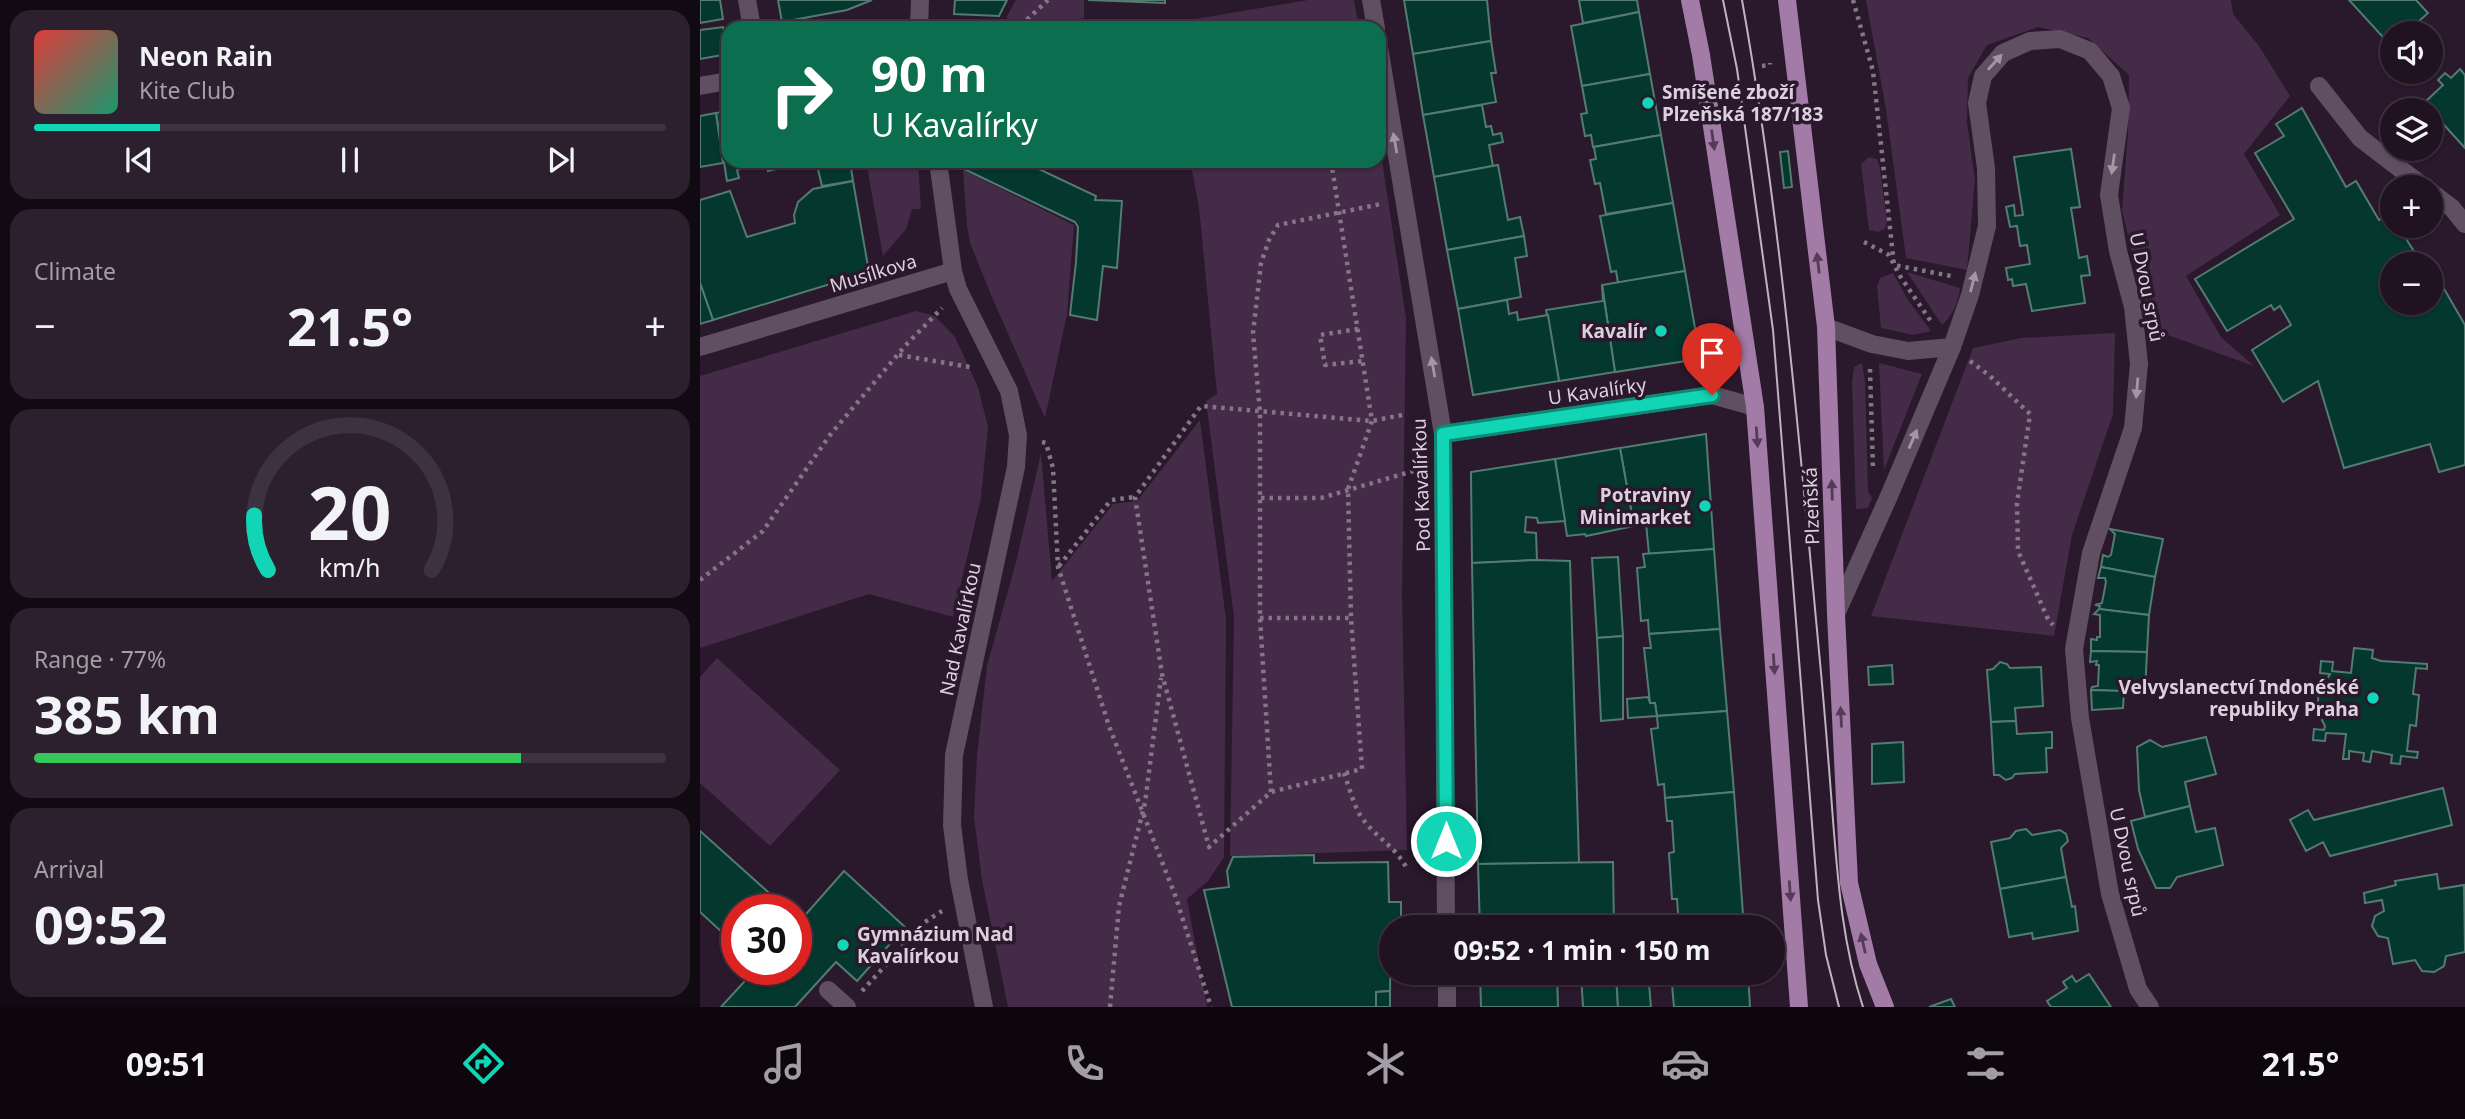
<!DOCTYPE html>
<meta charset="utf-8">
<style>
:root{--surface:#201221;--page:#2d202e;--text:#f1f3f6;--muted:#a29ea5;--line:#3d323f;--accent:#11d5b4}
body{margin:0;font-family:"Noto Sans",sans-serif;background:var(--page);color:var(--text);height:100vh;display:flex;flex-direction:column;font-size:26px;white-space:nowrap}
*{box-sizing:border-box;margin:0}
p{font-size:23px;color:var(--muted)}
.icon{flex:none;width:38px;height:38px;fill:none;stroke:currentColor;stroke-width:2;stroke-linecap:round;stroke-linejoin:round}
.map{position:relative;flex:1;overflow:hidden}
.panel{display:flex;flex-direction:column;gap:10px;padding:10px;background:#120a12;width:700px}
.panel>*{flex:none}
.banner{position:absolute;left:21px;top:21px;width:665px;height:147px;border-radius:21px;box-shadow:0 2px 5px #0004,0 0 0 2px var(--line);background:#0b6e4f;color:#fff;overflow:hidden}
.buttons{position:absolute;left:1680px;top:21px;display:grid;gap:14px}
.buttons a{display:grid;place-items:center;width:63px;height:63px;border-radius:50%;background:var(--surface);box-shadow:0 2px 5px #0004,0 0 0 2px var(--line);font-size:35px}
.speed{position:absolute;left:21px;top:894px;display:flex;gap:14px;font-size:35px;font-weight:700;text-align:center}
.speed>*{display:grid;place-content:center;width:91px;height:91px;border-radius:50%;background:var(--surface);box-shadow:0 2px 5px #0004,0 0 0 2px var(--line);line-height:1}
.speed .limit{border:10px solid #d22;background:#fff;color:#111}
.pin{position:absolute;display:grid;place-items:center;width:60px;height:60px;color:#fff;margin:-72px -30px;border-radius:50% 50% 50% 0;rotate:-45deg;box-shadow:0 0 7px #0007}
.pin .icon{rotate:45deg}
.me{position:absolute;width:77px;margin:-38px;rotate:0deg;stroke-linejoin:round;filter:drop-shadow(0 0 5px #0008)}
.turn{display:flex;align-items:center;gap:24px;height:147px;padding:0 35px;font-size:32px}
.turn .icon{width:91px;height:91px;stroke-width:2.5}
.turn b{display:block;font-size:49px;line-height:60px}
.big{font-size:52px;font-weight:700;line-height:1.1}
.panel .card{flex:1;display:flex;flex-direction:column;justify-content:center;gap:10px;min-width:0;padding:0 24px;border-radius:21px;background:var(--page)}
.panel .dial{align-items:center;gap:0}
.dial svg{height:182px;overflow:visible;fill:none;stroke:var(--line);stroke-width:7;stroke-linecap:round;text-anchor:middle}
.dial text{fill:var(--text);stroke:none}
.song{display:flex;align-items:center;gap:21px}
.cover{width:84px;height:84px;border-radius:10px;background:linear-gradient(135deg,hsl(0 70% 55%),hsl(160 70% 35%))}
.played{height:7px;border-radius:4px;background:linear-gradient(90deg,var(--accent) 20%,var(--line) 20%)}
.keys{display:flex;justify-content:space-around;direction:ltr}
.heat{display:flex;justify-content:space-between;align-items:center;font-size:38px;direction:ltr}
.charge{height:10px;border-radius:5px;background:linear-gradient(90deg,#34c759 77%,var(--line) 0)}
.trip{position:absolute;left:679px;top:915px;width:406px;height:70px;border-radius:35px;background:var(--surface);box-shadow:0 2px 5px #0004,0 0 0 2px var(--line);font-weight:700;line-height:70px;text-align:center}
.tab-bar{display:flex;height:112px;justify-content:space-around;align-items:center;background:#0d070d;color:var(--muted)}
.tab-bar .icon{width:49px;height:49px}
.tab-bar .selected{color:var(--accent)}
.tab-bar b{font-size:32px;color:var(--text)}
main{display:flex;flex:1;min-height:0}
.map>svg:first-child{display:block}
.green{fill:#442b47}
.building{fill:#04372d;stroke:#557b71;stroke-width:2}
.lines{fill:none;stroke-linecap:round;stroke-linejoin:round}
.path{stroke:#857687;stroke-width:4.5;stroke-dasharray:3.5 5;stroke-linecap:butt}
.service{stroke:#604e62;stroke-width:18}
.minor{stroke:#604e62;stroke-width:18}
.primary{stroke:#a27ba6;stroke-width:18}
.tram{stroke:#c0b2c1;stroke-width:2}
.oneway{fill:#a596a6}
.oneway2{fill:#543b57}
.route-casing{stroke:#0b8a75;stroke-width:18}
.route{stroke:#11d5b4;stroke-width:12}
.poi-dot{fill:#11d5b4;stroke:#2a182c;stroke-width:2.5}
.labels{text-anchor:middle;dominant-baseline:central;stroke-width:7;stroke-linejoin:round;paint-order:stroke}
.poi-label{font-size:19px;font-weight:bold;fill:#ddd0de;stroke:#2a182c;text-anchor:end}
.street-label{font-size:19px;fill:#ddd0de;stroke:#2a182c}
</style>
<main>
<section class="panel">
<div class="card">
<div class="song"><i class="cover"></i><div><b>Neon Rain</b><p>Kite Club</p></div></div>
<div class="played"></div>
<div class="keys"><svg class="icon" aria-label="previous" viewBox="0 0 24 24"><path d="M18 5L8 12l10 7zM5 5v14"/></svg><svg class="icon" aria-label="pause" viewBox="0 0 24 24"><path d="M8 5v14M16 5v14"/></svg><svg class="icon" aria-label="next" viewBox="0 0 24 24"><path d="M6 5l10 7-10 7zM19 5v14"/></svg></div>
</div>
<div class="card"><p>Climate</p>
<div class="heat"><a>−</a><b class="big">21.5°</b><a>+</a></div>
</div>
<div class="card dial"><svg viewBox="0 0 100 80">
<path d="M14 69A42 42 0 1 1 86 69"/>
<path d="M14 69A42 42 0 0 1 8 45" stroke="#11d5b4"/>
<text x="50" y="56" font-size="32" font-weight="700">20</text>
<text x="50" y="72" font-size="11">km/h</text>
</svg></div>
<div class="card"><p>Range · 77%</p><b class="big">385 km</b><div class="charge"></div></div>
<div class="card"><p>Arrival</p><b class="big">09:52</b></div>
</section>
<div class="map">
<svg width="1765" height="1007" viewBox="0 0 1765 1007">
<rect width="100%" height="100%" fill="#2a182c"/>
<g class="green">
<path d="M316 0H384V18L332 28 306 18Z"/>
<path d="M608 0H654L659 28H467L466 24Z"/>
<path d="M1166 0H1531L1533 14 1559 46 1590 96 1544 154 1580 215 1486 276 1521 337 1554 366 1451 329 1422 211 1428 132 1429 75 1388 38 1338 27 1287 45 1268 78 1267 122 1275 180 1267 270 1206 258 1186 109Z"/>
<path d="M679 141 706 318 702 593 707 850 530 856 534 617 506 401 517 394 499 207 490 161H679Z"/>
<path d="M1169 157 1177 159 1180 168 1187 222 1185 229 1178 232 1169 230 1161 164Z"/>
<path d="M166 161H218L221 209H212L206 229 183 256Z"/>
<path d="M263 170 374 225 367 314 345 418 291 295 270 243 267 226Z"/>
<path d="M1207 272 1260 288C1258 303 1253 315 1242 325Z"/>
<path d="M1193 273 1208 300 1231 331 1213 335 1181 328 1177 286 1180 278Z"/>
<path d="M216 311 235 316 255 337 278 387 288 427 281 498 253 617 169 594 0 648V376Z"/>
<path d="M1415 333 1413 414 1372 535 1354 636 1171 616 1273 348 1321 338Z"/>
<path d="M1162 363 1165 382 1168 492 1172 498 1168 508 1156 509 1152 383 1154 367Z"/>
<path d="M1179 363 1222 374 1184 470Z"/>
<path d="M500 420 526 619 524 857 508 881 487 899 507 1007H308L282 880 274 817 277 755 287 666 316 562 341 453 352 581 413 504 437 501Z"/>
<path d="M17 658 140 770 70 846 0 783V677Z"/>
</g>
<g class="building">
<path d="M0 0H20L23 19 0 23Z"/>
<path d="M78 0H172L147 10 82 22Z"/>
<path d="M255 0H307L299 16 254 14Z"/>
<path d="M388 0H465V3Z"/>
<path d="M704 0H787L791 41 713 54Z"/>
<path d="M879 0H937L939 12 883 23Z"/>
<path d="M1649 0H1716L1728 13 1718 22 1722 27 1715 33 1710 30 1707 33H1692V47Z"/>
<path d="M939 12 950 74 882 86 871 26Z"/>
<path d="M23 27 28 54 0 59V30Z"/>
<path d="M791 41 796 73H791L796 102 723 115 713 54Z"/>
<path d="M1760 69 1765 75V148L1724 103 1743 85 1738 80 1745 73 1751 78Z"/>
<path d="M950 74 961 135 893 147 891 135 885 136 881 114 887 113 882 86Z"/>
<path d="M782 105 786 127 791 126 793 135 801 133 803 142 789 145 793 166 734 177 723 115Z"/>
<path d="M1602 108 1646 187 1656 181 1679 220 1690 213 1692 226H1698L1715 253 1720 264H1692V303H1731V282L1736 290 1743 287 1765 325V465L1739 472 1730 444 1644 468 1618 381 1583 402 1552 350 1591 325 1580 306 1574 310 1571 305 1527 331 1495 279 1594 219 1555 153 1584 136 1576 124Z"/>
<path d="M28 111V161H43L44 168 37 170 39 178 27 181 16 113Z"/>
<path d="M16 113 23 163 0 167V116Z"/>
<path d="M961 135 973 203 906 214 900 183 895 184 890 160 896 159 894 147Z"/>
<path d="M1371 149 1380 207 1371 208 1379 258 1387 256 1390 275 1381 276 1385 303 1332 311 1326 284 1313 286 1312 279 1308 280 1306 268 1330 264 1327 245 1320 246 1317 226 1310 227 1306 207 1314 205 1315 216 1323 215 1314 157Z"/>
<path d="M1088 151 1092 187 1084 188 1080 152Z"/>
<path d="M67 161H93V165L68 171Z"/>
<path d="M116 161H150L153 181 122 186Z"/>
<path d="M262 161H322L396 196 395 200 422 201 417 268 403 266 397 320 370 315 376 262 378 227 375 222 264 169Z"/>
<path d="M798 165 808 220 820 217 824 236 747 250 734 177Z"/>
<path d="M153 181 169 272 13 320 0 283V200L30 191 47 237 95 223 94 215 98 202 113 189Z"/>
<path d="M973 203 985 271 918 283 916 271 911 272 900 216Z"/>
<path d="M824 236 827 256 815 258 821 297 758 309 747 250Z"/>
<path d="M985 271 999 351 992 360 915 372 902 285Z"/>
<path d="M0 283 13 320 0 324Z"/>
<path d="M902 285 915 372 859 381 846 310 903 301Z"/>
<path d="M807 300 809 314 817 312 818 320 848 315 859 381 773 395 758 309Z"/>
<path d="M1006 434 1014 549 949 554 945 513 932 515 920 448Z"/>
<path d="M920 448 934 526 886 536 885 534 867 536 855 459Z"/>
<path d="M855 459 865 521 838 523 837 518 826 517 825 532 836 533 837 560 772 563 771 472Z"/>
<path d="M1410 529 1463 539 1455 577 1401 567 1403 555 1408 557 1411 555 1415 534Z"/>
<path d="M1014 549 1020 629 949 634 948 620 941 621 937 568 945 567 943 554Z"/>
<path d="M918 557 923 636 897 638 892 558Z"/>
<path d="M837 560 870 561 879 863 778 864 772 563Z"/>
<path d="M1401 567 1455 577 1449 615 1399 609 1400 606 1395 605 1402 603 1406 582 1405 578H1398Z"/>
<path d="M1399 609 1449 615 1447 652 1391 651V639L1397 640V637H1400V615L1394 614Z"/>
<path d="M1020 629 1027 711 957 716 955 703H950L944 648H951L949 634Z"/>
<path d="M923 636V719L901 721 897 638Z"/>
<path d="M1654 648 1673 650 1672 658 1681 661 1727 664V669L1716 668 1713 694 1719 695 1716 726 1710 725 1707 751 1718 752 1717 758 1701 756 1700 764 1691 763 1692 755 1672 751 1670 762 1663 761 1664 753 1649 751V759H1643L1646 734 1626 733 1625 741 1613 740 1614 729 1624 730 1625 726 1617 710 1619 691 1630 674 1620 673 1621 661 1633 662 1632 671 1651 673Z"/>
<path d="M1391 651 1447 652 1445 692 1391 690 1392 687 1398 686 1399 665H1396L1397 661 1390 662Z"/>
<path d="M1300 662 1307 664 1310 668 1341 667 1343 706 1315 708 1316 721 1291 722 1287 670 1293 669Z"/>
<path d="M1192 665 1193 684 1169 685 1168 667Z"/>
<path d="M1391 690 1424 691 1423 708 1392 710Z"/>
<path d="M948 697 950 703H955L957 716 928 718 927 699Z"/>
<path d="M1027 711 1034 792 965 798 964 784 958 785 951 729 958 728 957 716Z"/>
<path d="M1316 721 1317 734 1352 732V748H1346L1347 772 1315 774 1312 778 1306 780 1299 775H1294L1291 722Z"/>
<path d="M1506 737 1516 774 1485 782 1490 806 1445 817 1439 790 1437 747 1450 740 1462 747Z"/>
<path d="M1203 742 1204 782 1172 784V744Z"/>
<path d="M1743 788 1752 825 1630 856 1623 842 1606 851 1590 820 1608 810 1614 820Z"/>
<path d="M1034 792 1044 928H979L977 899H972L969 853 974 852 972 821H967L965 798Z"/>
<path d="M1490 806 1496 832 1515 828 1523 865 1477 877 1470 888H1456L1438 849 1431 821Z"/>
<path d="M1326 829 1332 835 1360 830 1366 834 1368 841 1361 848 1366 877 1300 889 1291 842 1310 838 1316 831Z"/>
<path d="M0 831 88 910H37V946L0 912Z"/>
<path d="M614 855V863L688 862 689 902H701V928H691L690 991 676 992V1007H532L504 890 529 887 527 871 533 857Z"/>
<path d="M913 862 914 928H780L778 864Z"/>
<path d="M144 871 205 927 157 981 136 962 95 1007H21L55 970H96V918L100 921Z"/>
<path d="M1737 874 1739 889 1764 885 1765 952 1746 956 1744 966 1734 972 1722 971 1715 960 1693 964 1688 938 1678 936 1672 926 1675 916 1684 911 1682 900 1665 903 1664 893 1696 885 1695 881Z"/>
<path d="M1366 877 1372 907 1375 906 1378 931 1333 939 1332 933 1309 937 1300 889Z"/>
<path d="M780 973H857L858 1007H781Z"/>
<path d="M881 973H916L918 1007H883Z"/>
<path d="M916 973H948L951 1007H918Z"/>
<path d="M971 973H1048L1050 1007H974Z"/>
<path d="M1389 974 1411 1007H1351L1347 1001 1367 988 1363 982 1372 976 1376 982Z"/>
<path d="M690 991V1007H676V992Z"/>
<path d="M1251 999 1255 1007H1229Z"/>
</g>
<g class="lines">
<g class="path">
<path d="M1153 0 1173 71 1194 265 1251 276"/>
<path d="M244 24 321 25 348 0"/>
<path d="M1062 66 1070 65V63"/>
<path d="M631 161 672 421 648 489 651 618 662 769 571 792 509 847 462 674 435 497 501 406 672 421 707 414"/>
<path d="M1164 242 1189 255 1200 276 1232 323"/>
<path d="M658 329 620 335 625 365 663 361"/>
<path d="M199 355 270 367"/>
<path d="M1270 361 1290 376 1330 414 1317 503 1318 551 1348 619 1353 625"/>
<path d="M1170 369 1173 469"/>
<path d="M342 442 346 443 353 468 358 567 409 726 475 895 511 1007"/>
<path d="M561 498H621L720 469"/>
<path d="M359 566 411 500 435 497"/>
<path d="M0 580 63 531 130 435 205 346 242 308"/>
<path d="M560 618H651"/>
<path d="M644 773C649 787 653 803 660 815 675 838 694 844 708 870"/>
<path d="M571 792 560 618V413L553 333 561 263 569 240 578 225 681 204"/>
<path d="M162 991 225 922 242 911"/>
<path d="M410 1007 419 906 445 803 461 678"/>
</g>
<path class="service" d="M128 990 147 1007"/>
<g class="minor">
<path d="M47 0 52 28"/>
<path d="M671 0 676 28"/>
<path d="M219 28 220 0"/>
<path d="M679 47 743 434 746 928"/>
<path d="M0 86 28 81"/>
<path d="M1619 86 1660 138 1724 187"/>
<path d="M238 161 253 271 258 289 309 391 318 435 316 467 254 755 252 825 259 880 284 1007"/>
<path d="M1731 192 1752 208 1765 224"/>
<path d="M1126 327 1172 344 1208 351 1252 347"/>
<path d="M0 347 253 271"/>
<path d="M743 434 1012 395 1055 407"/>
<path d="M1136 614 1189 496 1252 347 1270 295 1287 226 1286 168 1277 103 1283 76 1303 53 1330 41 1360 39 1390 51 1411 76 1421 108 1409 195 1418 251 1433 307 1439 364 1433 428 1391 553 1374 649 1380 718 1410 894 1438 989 1450 1007"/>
<path d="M747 973V1007"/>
</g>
<g class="primary">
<path d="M990 0 1001 55 1055 407 1099 1007"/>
<path d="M1087 0 1126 327 1136 614 1149 883 1168 964 1185 1007"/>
</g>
<g class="tram">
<path d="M1023 0 1037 69 1073 330 1118 900 1126 955 1139 1007"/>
<path d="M1042 0C1081 219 1099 440 1120 662 1125 714 1129 767 1133 820 1138 884 1143 946 1163 1007"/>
</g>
</g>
<defs><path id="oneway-solid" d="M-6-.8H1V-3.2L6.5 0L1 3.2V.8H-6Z" transform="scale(1.75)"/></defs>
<g class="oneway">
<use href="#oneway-solid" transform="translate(1295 62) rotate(-48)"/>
<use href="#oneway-solid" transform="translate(695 143) rotate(-100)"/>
<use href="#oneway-solid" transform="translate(1413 164) rotate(98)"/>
<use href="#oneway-solid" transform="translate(1273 282) rotate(-76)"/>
<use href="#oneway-solid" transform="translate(733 367) rotate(-100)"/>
<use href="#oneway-solid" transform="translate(1437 388) rotate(95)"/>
<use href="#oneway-solid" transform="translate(1213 439) rotate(-67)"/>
</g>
<g class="oneway2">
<use href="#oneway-solid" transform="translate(1013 140) rotate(82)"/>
<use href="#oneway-solid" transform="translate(1118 263) rotate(-97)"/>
<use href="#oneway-solid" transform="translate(1057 437) rotate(86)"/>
<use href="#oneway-solid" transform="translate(1132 490) rotate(-92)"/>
<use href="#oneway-solid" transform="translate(1074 664) rotate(86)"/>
<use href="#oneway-solid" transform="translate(1141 717) rotate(-93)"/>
<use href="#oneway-solid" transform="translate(1090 891) rotate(86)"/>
<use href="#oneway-solid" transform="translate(1163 943) rotate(-103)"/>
</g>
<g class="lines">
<defs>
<path id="route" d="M746 841 743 434 1012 395"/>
</defs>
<use href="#route" class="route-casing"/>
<use href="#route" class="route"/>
</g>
<g class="poi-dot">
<circle cx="948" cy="103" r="7"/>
<circle cx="961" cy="331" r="7"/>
<circle cx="1005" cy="506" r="7"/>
<circle cx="1673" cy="698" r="7"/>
<circle cx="143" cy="945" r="7"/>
</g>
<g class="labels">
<g class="poi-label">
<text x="962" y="92" text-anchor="start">Smíšené zboží<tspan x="962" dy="22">Plzeňská 187/183</tspan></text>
<text x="947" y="331">Kavalír</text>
<text x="991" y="495">Potraviny<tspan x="991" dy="22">Minimarket</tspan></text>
<text x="1659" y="687">Velvyslanectví Indonéské<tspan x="1659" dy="22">republiky Praha</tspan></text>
<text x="157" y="934" text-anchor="start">Gymnázium Nad<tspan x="157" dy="22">Kavalírkou</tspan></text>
</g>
<g class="street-label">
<text transform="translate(173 273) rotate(-17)">Musílkova</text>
<text transform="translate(1447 287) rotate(79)">U Dvou srpů</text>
<text transform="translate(897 391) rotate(-8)">U Kavalírky</text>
<text transform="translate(721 485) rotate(-92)">Pod Kavalírkou</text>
<text transform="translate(1111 506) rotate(-92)">Plzeňská</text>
<text transform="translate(260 629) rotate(-78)">Nad Kavalírkou</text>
<text transform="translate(1428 862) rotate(78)">U Dvou srpů</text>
</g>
</g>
</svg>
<div class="buttons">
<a><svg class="icon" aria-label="sound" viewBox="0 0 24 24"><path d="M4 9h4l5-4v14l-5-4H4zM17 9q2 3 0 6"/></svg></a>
<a><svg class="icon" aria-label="layers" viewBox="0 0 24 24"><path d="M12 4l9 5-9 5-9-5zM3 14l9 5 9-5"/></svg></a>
<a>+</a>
<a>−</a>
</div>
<div class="speed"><div class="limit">30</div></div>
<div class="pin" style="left:1012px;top:395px;background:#d93025"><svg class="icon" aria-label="arrive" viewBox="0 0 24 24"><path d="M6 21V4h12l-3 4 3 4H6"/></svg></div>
<svg class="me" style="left:746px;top:841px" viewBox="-20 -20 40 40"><circle r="17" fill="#11d5b4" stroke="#fff" stroke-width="3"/><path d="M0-11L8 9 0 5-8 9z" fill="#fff"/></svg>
<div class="trip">09:52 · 1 min · 150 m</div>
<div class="banner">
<div class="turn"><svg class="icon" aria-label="right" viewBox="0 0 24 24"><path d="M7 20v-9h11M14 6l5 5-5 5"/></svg><div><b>90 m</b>U Kavalírky</div></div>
</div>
</div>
</main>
<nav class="tab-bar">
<b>09:51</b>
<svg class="icon selected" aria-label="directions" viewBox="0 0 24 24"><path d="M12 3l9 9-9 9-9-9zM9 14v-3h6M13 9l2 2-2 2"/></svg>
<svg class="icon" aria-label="music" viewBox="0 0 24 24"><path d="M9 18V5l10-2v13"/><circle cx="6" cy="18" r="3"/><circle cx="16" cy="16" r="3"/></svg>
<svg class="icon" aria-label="phone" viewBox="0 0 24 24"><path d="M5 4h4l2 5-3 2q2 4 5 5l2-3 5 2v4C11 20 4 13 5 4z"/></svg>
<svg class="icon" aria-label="climate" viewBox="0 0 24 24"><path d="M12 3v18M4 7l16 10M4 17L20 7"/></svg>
<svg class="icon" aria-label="car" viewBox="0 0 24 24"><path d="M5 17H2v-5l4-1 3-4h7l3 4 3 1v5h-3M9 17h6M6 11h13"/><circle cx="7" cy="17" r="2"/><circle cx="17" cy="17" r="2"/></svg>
<svg class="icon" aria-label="filters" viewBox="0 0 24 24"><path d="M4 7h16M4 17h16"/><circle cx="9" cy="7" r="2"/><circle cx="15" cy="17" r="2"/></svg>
<b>21.5°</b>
</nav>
